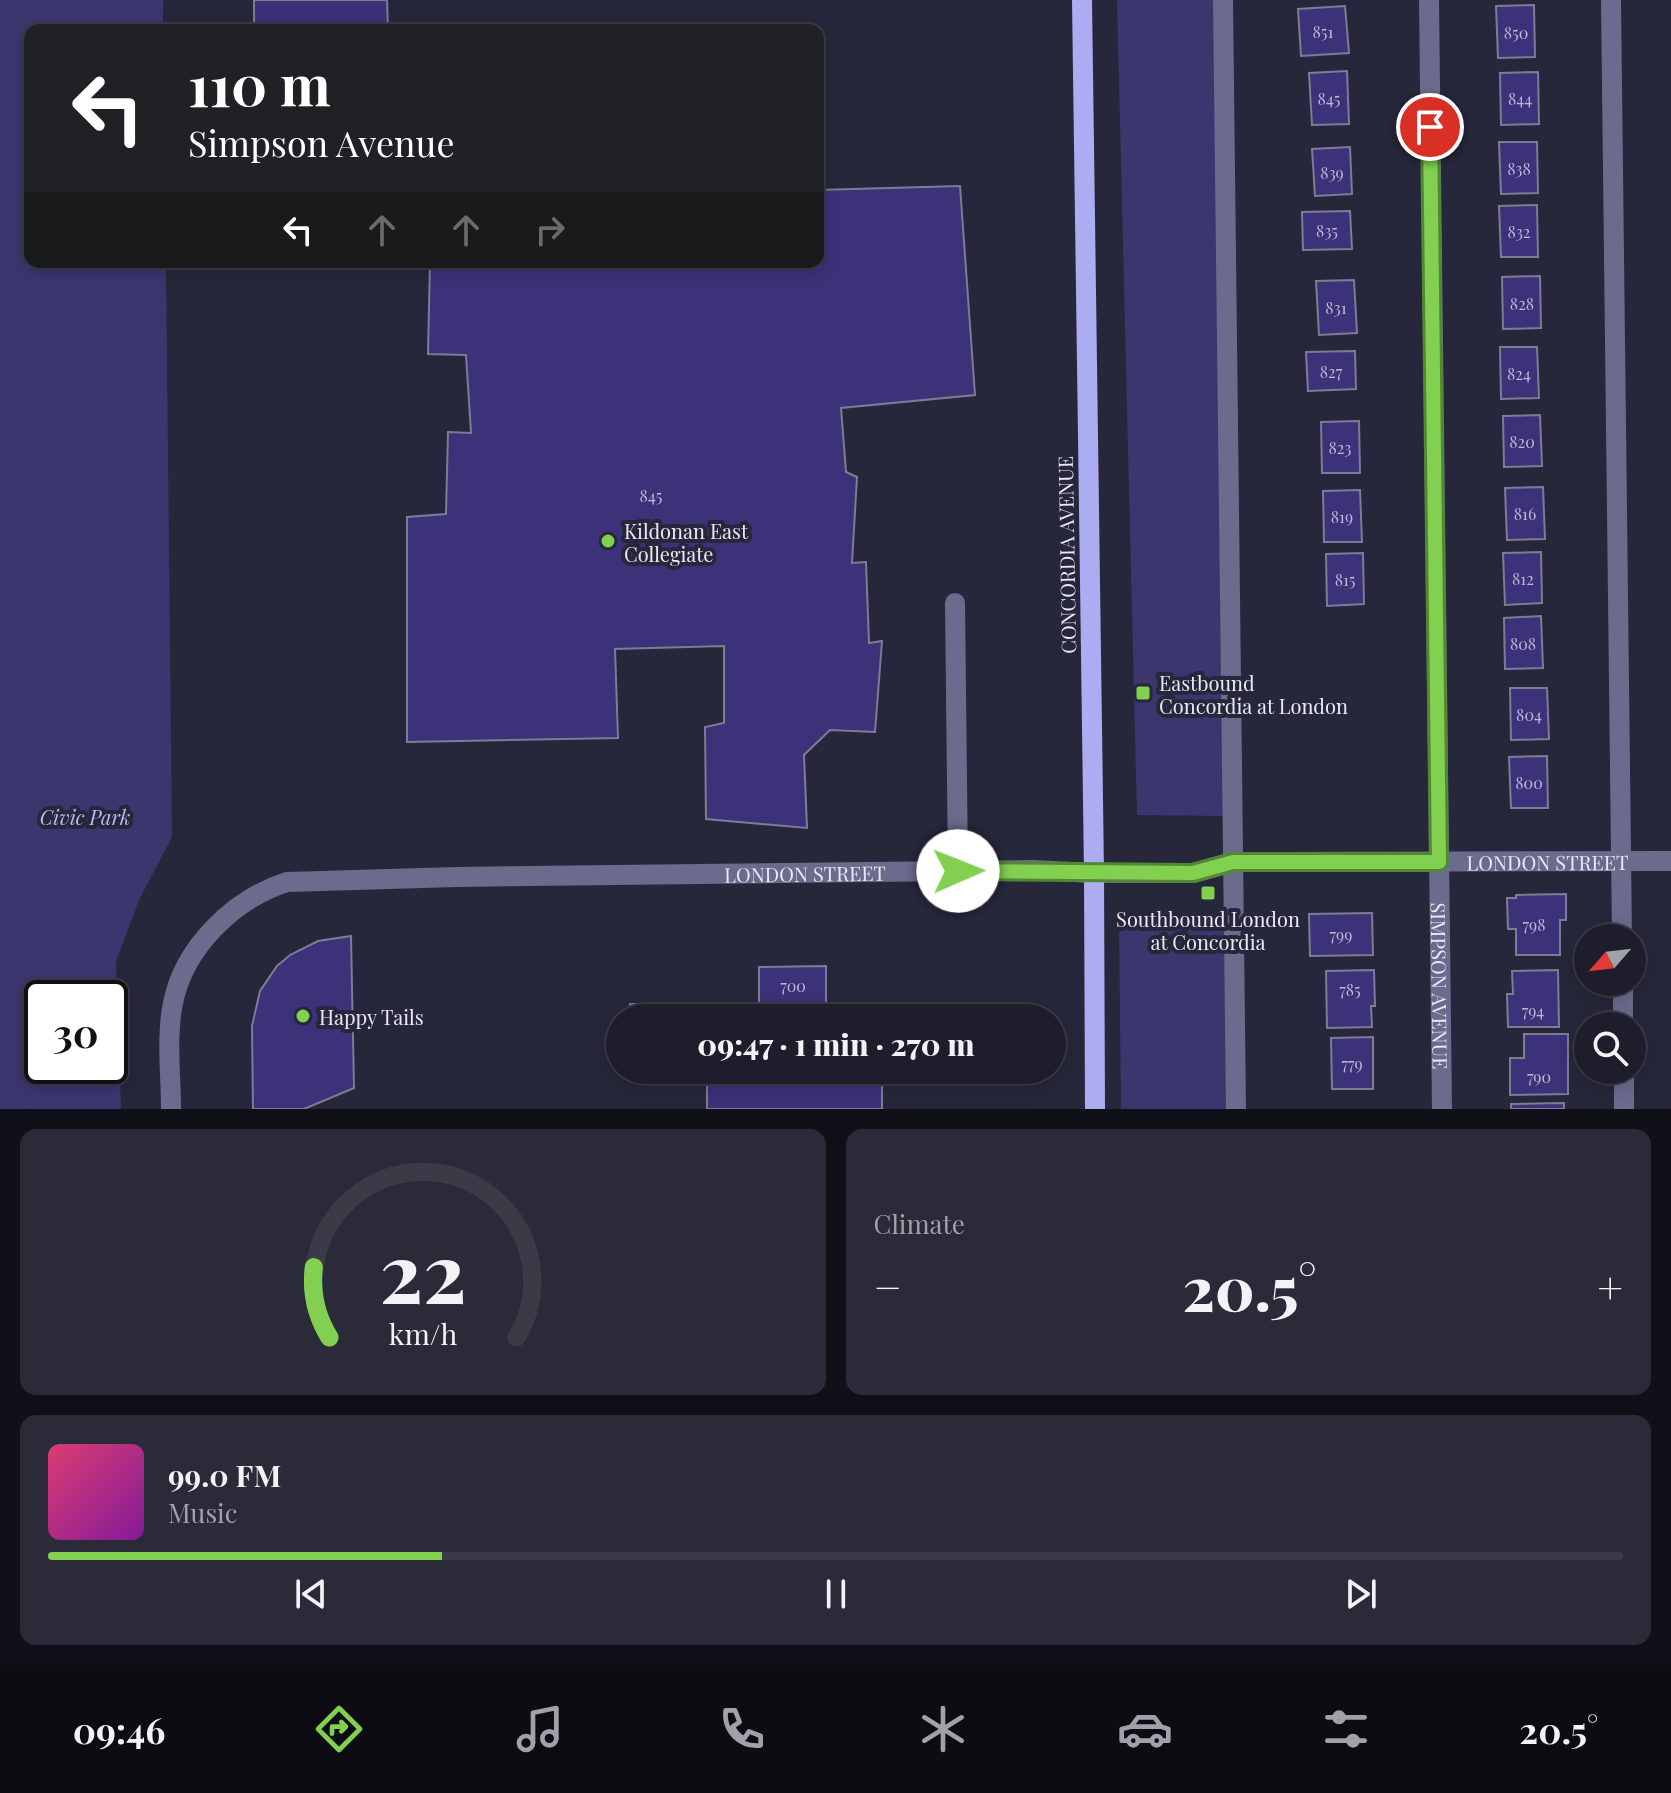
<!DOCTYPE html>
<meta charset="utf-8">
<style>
:root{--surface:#1d1d2c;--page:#2a2a38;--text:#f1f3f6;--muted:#a0a2a9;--line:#3b3b48;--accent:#81d050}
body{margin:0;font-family:"Playfair Display",serif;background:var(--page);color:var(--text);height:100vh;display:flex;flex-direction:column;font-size:30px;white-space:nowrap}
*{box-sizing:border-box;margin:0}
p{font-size:26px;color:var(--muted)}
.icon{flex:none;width:44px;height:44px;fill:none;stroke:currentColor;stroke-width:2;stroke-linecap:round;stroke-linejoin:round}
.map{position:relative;height:1109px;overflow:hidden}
.drawer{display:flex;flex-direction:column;gap:20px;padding:20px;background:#101018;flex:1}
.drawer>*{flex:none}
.banner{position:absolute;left:24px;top:24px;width:800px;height:244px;border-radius:16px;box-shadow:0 4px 20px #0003,0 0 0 2px var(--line);background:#202124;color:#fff;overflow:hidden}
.needle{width:52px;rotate:242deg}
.fabs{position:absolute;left:1574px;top:924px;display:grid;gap:16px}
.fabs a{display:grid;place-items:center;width:72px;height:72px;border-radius:50%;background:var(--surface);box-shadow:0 4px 20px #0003,0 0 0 2px var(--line);font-size:40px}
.speed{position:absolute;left:24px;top:980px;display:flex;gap:16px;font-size:40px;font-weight:700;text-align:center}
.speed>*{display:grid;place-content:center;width:104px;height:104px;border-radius:50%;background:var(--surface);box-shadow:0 4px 20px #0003,0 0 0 2px var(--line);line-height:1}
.speed .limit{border:4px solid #111;border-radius:12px;background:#fff;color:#111}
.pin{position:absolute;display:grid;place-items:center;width:68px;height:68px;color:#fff;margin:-34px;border:4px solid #fff;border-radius:50%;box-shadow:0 2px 8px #0007}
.me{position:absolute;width:88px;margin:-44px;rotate:89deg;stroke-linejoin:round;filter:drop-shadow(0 0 6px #0008)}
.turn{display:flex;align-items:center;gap:28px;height:168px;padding:0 32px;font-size:36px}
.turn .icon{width:104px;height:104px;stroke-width:2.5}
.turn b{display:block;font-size:56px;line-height:68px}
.lanes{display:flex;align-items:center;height:76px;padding:0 32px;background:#0003;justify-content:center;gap:40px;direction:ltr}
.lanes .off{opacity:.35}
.big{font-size:60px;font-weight:800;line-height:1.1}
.drawer .tile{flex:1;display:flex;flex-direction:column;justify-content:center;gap:12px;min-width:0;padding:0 28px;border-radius:16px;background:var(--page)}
.drawer .dial{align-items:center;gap:0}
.dial svg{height:208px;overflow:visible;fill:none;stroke:var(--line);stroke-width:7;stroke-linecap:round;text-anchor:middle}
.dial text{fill:var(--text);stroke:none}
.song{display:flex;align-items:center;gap:24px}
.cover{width:96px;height:96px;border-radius:12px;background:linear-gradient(135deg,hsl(340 70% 55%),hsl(290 70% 35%))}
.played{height:8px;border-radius:4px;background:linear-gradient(90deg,var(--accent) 25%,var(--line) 25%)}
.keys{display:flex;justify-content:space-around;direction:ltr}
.heat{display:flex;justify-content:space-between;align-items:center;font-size:44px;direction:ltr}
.drawer .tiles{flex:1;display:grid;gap:20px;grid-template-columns:1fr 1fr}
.tile:last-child{grid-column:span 2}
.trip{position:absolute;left:606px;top:1004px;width:460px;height:80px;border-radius:40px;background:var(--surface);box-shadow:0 4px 20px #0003,0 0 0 2px var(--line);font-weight:800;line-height:80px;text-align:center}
.menu{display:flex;height:128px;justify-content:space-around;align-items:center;background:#0c0c12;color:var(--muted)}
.menu .icon{width:56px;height:56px}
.menu .selected{color:var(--accent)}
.menu b{font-size:36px;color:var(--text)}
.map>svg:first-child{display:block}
.green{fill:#3b366e;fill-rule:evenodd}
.building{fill:#3b3279;stroke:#7c7c94;stroke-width:2}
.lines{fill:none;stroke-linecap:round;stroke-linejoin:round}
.minor{stroke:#6b6b8d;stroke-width:20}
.major{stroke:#adabf1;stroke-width:20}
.route-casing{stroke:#548734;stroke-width:20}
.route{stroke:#81d050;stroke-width:14}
.poi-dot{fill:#81d050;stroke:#27273b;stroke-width:3}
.labels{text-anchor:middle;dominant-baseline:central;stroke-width:8;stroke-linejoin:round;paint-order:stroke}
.number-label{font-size:16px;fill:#bdbad7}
.poi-label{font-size:20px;fill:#e8e8f6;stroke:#27273b;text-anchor:start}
.street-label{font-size:20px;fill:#e8e8f6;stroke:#27273b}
.park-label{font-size:20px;font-style:italic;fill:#bbb9f8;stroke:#27273b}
</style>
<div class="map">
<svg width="1671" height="1109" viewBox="0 0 1671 1109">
<rect width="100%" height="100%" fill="#27273b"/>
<g class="green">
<path d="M0 0H163V30H30V262H166L172 837 139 900 116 961 121 1109H0ZM110 998V1066H42V998Z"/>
<path d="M1117 0H1214L1224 816 1137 815Z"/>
<path d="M1119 921 1225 925 1227 1109H1121Z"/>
</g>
<g class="building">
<path d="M254 0H387L388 30H254Z"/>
<path d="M1534 5 1535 57 1498 58 1496 6Z"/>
<path d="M1345 6 1349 53 1301 56 1298 9Z"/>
<path d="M1347 71 1349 124 1312 125 1309 73Z"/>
<path d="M1538 72 1539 124 1501 125 1500 73Z"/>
<path d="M1499 142H1537L1538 193 1501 194Z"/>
<path d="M1350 147 1352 194 1315 196 1312 149Z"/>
<path d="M960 186 975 395 841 408 846 472 857 477 852 563 866 562 869 643 882 641 875 732 830 730 804 755 807 828 706 819 705 727 724 723V646L615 649 618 738 407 742V517L446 514 448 432 471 433 466 355 428 354 430 262H818V190Z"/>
<path d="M1537 205 1538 257H1501L1499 206Z"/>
<path d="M1350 211 1352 249 1303 250 1302 212Z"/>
<path d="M1540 276 1541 328 1503 329 1502 277Z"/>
<path d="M1354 280 1357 333 1319 335 1316 281Z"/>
<path d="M1500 347H1537L1539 398 1501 399Z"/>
<path d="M1355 351 1356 389 1308 391 1306 352Z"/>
<path d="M1540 415 1542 466 1504 467 1503 416Z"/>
<path d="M1359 421 1360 473H1322L1321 422Z"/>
<path d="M1543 487 1545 539 1507 540 1505 488Z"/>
<path d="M1360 490 1362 542H1324L1323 491Z"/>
<path d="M1541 552 1542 603 1505 605 1503 553Z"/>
<path d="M1363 553 1364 604 1327 606 1326 554Z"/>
<path d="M1541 616 1543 668 1505 669 1504 618Z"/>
<path d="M1510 688H1547L1549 739 1511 740Z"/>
<path d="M1547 756 1548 808H1511L1509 757Z"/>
<path d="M1566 894V920H1560V955H1516V929H1508L1507 898H1516V895Z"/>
<path d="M1372 913 1373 955 1310 956 1309 914Z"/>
<path d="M351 936 354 1088 304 1109H253L252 1026 260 991 277 966 290 955 318 941Z"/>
<path d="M826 966V1003H851V1011H900V1018H623V1013H630V1004H683L682 1012 740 1011 739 1003H759V967Z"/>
<path d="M1374 970 1375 1006H1371L1372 1027 1327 1028 1326 971Z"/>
<path d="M1558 970 1559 1027H1508L1507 994H1513L1512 971Z"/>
<path d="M1524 1034H1568V1094L1510 1095V1058H1524Z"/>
<path d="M1373 1037V1089H1332L1331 1038Z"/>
<path d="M624 1070H882V1109H707V1071H686V1080L629 1081 628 1072H624Z"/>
<path d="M1564 1103V1109H1511V1104Z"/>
</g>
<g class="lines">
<g class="minor">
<path d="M1223 0 1236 1109"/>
<path id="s1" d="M1429 0 1442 1109"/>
<path d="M1611 0 1622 938"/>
<path d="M955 603 958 871"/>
<path d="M1623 982V1026"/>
<path d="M1624 1070V1109"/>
<path id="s2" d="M171 1109C171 1075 166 1036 173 1003 184 947 234 899 287 882L456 877 1033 870 1094 873H1193L1233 862 1671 861"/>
</g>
<path class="major" d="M1082 0 1094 873 1095 1109"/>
</g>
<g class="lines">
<defs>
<path id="route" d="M958 871 1193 873 1233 862H1439L1430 127"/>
</defs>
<use href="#route" class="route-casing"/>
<use href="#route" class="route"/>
</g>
<g class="poi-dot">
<circle cx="608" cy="541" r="8"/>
<rect x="1135" y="685" width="16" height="16" rx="4"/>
<rect x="1200" y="885" width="16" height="16" rx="4"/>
<circle cx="303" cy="1016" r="8"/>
</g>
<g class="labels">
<g class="number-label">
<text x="1323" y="31">851</text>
<text x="1516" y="32">850</text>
<text x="1329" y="98">845</text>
<text x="1520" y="98">844</text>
<text x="1519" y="168">838</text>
<text x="1332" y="172">839</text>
<text x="1327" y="230">835</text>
<text x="1519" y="231">832</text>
<text x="1522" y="303">828</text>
<text x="1336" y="307">831</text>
<text x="1331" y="371">827</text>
<text x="1519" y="373">824</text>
<text x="1522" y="441">820</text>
<text x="1340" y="447">823</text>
<text x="651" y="495">845</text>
<text x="1525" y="513">816</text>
<text x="1342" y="516">819</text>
<text x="1523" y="578">812</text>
<text x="1345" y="579">815</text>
<text x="1523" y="643">808</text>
<text x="1529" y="714">804</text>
<text x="1529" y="782">800</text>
<text x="1534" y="924">798</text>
<text x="1341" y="934">799</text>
<text x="793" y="985">700</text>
<text x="1350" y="989">785</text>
<text x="1533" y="1010">794</text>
<text x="1352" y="1063">779</text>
<text x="1539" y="1076">790</text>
</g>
<g class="poi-label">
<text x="624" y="530">Kildonan East<tspan x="624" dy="23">Collegiate</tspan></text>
<text x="1159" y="682">Eastbound<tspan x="1159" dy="23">Concordia at London</tspan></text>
<text x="1208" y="918" text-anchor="middle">Southbound London<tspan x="1208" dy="23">at Concordia</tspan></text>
<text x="319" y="1016">Happy Tails</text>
</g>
<g class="street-label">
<text transform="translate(1066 555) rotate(-91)">CONCORDIA AVENUE</text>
<text stroke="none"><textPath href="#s2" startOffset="1542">LONDON STREET</textPath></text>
<text stroke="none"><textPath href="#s2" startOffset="798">LONDON STREET</textPath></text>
<text stroke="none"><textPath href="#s1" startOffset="986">SIMPSON AVENUE</textPath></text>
</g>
<g class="park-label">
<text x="85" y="816">Civic Park</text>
</g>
</g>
</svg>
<div class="fabs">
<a><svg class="needle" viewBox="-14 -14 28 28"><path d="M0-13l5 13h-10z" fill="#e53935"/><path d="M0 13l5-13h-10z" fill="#a0a2a9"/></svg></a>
<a><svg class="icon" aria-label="search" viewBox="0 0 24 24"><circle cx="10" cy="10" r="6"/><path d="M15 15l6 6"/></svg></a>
</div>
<div class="speed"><div class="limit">30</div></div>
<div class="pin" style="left:1430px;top:127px;background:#d93025"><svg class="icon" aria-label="arrive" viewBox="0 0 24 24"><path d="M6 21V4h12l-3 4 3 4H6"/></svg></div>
<svg class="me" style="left:958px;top:871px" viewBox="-20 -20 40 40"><circle r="19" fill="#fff"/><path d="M0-13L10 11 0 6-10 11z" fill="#81d050"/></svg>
<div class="trip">09:47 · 1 min · 270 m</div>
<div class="banner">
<div class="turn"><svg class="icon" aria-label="left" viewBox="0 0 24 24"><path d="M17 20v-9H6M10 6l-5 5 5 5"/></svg><div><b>110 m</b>Simpson Avenue</div></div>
<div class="lanes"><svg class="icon" aria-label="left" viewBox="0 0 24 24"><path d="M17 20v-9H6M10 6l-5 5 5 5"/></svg><svg class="icon off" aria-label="ahead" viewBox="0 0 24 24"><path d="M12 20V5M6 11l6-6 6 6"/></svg><svg class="icon off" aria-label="ahead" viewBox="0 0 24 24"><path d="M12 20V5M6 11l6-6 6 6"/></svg><svg class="icon off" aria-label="right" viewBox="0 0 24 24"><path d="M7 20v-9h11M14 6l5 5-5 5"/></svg></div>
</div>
</div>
<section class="drawer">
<div class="tiles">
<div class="tile dial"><svg viewBox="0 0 100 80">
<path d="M14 69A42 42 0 1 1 86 69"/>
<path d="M14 69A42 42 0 0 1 8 42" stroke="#81d050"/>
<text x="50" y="56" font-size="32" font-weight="700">22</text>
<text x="50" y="72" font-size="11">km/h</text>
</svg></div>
<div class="tile"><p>Climate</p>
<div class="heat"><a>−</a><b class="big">20.5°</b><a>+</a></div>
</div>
<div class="tile">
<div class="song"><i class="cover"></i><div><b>99.0 FM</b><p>Music</p></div></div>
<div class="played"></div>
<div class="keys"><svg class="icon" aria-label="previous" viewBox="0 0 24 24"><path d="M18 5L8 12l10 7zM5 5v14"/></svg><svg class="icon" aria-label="pause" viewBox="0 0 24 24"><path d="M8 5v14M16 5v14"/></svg><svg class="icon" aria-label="next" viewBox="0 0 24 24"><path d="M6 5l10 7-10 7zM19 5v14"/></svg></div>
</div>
</div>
</section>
<nav class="menu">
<b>09:46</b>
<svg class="icon selected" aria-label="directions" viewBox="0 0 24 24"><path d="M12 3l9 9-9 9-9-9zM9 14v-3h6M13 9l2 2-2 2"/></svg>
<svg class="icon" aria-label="music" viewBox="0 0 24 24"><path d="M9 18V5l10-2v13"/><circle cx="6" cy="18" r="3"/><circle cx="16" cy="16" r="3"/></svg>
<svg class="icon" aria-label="phone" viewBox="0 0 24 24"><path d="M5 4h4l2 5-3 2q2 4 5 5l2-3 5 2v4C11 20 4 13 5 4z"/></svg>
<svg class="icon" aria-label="climate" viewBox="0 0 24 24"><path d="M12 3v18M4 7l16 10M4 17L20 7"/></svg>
<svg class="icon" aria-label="car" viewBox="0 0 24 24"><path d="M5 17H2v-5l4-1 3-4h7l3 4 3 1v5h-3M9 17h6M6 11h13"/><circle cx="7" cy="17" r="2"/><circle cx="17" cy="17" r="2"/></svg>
<svg class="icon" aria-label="filters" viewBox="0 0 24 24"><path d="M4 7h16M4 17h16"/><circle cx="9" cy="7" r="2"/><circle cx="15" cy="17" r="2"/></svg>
<b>20.5°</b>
</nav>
